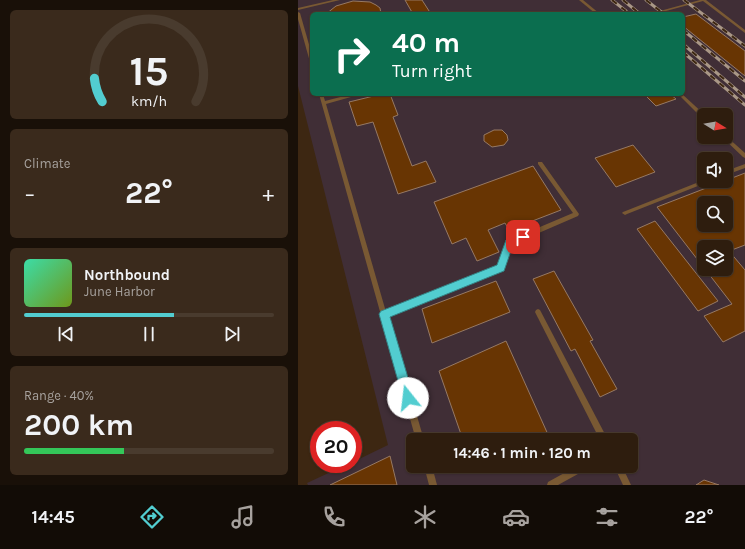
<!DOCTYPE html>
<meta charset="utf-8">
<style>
:root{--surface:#2e1d0e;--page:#3a2a1c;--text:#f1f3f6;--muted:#a7a29e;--line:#493b2e;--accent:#52cdd0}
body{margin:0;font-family:Karla,sans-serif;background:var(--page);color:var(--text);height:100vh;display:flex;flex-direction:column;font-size:15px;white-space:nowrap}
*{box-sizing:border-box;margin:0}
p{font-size:13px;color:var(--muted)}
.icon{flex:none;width:22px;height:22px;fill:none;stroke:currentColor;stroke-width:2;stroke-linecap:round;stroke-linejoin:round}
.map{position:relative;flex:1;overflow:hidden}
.sheet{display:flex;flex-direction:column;gap:10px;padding:10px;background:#191008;width:298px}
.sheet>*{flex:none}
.banner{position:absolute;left:12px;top:12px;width:375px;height:84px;border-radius:6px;box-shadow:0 1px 3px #0004,0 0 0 1px var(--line);background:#0b6e4f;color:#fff;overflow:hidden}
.needle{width:26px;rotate:101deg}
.fabs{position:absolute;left:399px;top:108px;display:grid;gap:8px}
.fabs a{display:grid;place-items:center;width:36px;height:36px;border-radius:6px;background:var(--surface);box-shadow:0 1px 3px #0004,0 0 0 1px var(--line);font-size:20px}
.speed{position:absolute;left:12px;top:421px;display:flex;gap:8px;font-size:20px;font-weight:700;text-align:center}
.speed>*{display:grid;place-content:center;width:52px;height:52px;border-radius:50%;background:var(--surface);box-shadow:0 1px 3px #0004,0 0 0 1px var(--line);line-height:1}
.speed .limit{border:6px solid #d22;background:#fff;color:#111}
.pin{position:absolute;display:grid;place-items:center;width:34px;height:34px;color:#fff;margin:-17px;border-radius:8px;box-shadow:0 2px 6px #0006}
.me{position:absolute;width:44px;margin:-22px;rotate:344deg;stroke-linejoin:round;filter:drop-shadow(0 0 3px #0008)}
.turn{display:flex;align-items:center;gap:14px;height:84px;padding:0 16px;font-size:18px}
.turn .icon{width:52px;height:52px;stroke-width:2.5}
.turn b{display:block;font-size:28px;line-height:34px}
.big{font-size:30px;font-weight:700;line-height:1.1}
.sheet .card{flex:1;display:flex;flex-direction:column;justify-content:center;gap:6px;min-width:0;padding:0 14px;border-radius:6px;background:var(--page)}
.sheet .dial{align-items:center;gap:0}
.dial svg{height:104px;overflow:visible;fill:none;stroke:var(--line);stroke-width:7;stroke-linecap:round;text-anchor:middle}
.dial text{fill:var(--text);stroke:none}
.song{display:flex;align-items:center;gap:12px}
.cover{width:48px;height:48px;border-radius:6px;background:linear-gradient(135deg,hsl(160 70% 55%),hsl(80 70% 35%))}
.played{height:4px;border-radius:2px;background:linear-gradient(90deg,var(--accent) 60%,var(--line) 60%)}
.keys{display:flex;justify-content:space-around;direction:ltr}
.heat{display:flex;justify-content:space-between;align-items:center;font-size:22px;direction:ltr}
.charge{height:6px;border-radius:3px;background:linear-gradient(90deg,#34c759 40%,var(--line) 0)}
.trip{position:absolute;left:108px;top:433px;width:232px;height:40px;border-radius:6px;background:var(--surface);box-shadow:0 1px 3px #0004,0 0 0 1px var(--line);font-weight:700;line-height:40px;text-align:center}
.tabs{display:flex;height:64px;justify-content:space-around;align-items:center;background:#120c06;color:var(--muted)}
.tabs .icon{width:28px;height:28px}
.tabs .on{color:var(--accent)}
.tabs b{font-size:18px;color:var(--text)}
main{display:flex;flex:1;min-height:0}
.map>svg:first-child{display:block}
.industrial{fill:#402e36;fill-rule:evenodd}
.building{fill:#683503;stroke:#967964;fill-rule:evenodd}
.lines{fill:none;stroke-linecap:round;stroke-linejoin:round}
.lane{fill:#795933;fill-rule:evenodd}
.rail-casing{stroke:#a99786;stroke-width:3}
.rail{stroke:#3d2712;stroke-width:2;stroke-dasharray:6;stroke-linecap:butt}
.route{fill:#52cdd0;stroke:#358587}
</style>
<main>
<section class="sheet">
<div class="card dial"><svg viewBox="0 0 100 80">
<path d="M14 69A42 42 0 1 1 86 69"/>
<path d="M14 69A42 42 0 0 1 8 51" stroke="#52cdd0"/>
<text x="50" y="56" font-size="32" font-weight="700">15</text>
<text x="50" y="72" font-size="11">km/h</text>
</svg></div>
<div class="card"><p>Climate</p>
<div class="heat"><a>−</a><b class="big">22°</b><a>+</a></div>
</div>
<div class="card">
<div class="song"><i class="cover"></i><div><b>Northbound</b><p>June Harbor</p></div></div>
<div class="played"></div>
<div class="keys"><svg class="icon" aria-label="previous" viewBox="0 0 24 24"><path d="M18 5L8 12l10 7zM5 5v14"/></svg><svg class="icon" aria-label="pause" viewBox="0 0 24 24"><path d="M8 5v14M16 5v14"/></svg><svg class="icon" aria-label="next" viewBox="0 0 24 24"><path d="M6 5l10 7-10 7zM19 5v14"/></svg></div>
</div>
<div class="card"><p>Range · 40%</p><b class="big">200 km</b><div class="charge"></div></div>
</section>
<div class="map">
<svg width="447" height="485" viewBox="0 0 447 485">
<rect width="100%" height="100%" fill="#3d2712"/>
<path class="industrial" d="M0 0H447V485H10L9 483 50 464H55V462L90 445 0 86ZM14 14H385V94H14ZM406 115H428V137H406ZM406 159H428V181H406ZM406 203H428V225H406ZM406 247H428V269H406ZM115 440H333V466H115Z"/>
<g class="building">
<path d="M107 0H124L133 14H115Z"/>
<path d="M55 1 72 2 78 5 82 8 83 14H28L38 6Z"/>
<path d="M398 14 447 51V76L385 26V17Z"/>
<path d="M84 94H92L100 115 95 117 114 166 128 161 138 182 100 194 75 122 59 126 51 102Z"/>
<path d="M346 94H372L378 99 358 106Z"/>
<path d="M196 130H204L209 135 210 140 206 145 194 147 186 141V135Z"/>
<path d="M335 145 357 172 318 187 297 158Z"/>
<path d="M235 166 263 210 211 230 207 223 190 230 201 252 179 261 168 238 154 244 136 202Z"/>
<path d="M447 173V245L431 251 447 270V331L425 342 406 316 434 304 407 269H428V247H406V268L359 207ZM406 203H428V225H406Z"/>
<path d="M357 221 420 301 400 311 339 229Z"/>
<path d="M256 271 295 340 292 341 319 389 302 397 277 349 273 351 235 279Z"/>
<path d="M198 281 212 312 134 343 124 309Z"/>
<path d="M208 341 252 439 251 440H183L182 438 178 440H165L141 371Z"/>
<path d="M92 456 99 485H32Z"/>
<path d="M406 480 421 485H398Z"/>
</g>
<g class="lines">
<g class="lane">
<path d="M35 0H42L0 10V8Z"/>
<path d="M281 0H285L302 14H298Z"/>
<path d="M402 0H408L447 30V33L405 1 357 14H351Z"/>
<path d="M0 12 2 13 14 55V63L12 62 0 19Z"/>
<path d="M21 94H25L27 101 54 94H61L60 95 28 104 88 312 201 266 209 241 275 213 240 164V162H244L281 214 280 216 213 245 205 270 90 317 126 440H118Z"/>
<path d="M380 94H384L407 115 406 118H404Z"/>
<path d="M428 136 447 153V158L445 157 425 138V137H428Z"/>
<path d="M447 164V168L428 175V171Z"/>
<path d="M406 180V181H410V182L329 214 327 215 324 213 325 212Z"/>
<path d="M240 309 242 310 310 440H302L238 314 237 312 238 310Z"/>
<path d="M126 466H134L139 485H131Z"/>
<path d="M279 466H290L289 469 260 485H249L250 482Z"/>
<path d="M316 466H324L333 485H325Z"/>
</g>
<defs>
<g id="rail">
<path d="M314 0 328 11"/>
<path d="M325 0 342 14"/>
<path d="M348 0 366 14"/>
<path d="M386 0 447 46"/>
<path d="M385 30 447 81"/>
<path d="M385 44 447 97"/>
<path d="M385 52 447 105"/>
</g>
</defs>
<use href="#rail" class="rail-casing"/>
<use href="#rail" class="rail"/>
</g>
<path class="route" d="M225 233 228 234 229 237 228 240 215 245 206 271 92 317 116 398 115 402 110 404 106 402 81 314 83 311 199 265 208 240Z"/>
</svg>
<div class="fabs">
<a><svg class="needle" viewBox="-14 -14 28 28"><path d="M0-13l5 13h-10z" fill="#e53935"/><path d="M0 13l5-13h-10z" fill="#a7a29e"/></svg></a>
<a><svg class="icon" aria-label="sound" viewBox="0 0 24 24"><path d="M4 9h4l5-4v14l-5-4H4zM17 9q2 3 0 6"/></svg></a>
<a><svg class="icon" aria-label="search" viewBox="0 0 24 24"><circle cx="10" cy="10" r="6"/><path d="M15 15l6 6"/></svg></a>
<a><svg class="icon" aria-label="layers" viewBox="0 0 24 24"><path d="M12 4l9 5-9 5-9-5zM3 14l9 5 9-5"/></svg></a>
</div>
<div class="speed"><div class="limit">20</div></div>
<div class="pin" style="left:225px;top:237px;background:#d93025"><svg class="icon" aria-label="arrive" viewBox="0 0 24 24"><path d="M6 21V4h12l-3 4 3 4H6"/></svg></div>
<svg class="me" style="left:110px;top:398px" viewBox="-20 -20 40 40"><circle r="19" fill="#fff"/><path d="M0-13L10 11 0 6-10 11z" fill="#52cdd0"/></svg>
<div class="trip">14:46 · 1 min · 120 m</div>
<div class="banner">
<div class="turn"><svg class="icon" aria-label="right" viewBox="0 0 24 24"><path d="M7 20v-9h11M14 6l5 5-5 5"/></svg><div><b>40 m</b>Turn right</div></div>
</div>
</div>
</main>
<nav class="tabs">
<b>14:45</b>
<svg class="icon on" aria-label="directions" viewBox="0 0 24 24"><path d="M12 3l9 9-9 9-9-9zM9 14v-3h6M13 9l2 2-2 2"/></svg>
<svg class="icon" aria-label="music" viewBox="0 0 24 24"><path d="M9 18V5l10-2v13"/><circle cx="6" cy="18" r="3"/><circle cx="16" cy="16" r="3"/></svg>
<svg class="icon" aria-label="phone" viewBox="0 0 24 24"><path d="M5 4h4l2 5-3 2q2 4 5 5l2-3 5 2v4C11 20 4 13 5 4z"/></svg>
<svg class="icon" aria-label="climate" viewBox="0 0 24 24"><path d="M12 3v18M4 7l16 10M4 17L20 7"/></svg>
<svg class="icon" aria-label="car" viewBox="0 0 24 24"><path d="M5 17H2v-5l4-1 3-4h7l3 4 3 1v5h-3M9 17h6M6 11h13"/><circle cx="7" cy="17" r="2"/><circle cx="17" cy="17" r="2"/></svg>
<svg class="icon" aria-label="filters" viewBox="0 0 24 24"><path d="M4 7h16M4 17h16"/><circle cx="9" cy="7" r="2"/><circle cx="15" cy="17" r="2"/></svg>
<b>22°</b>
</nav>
